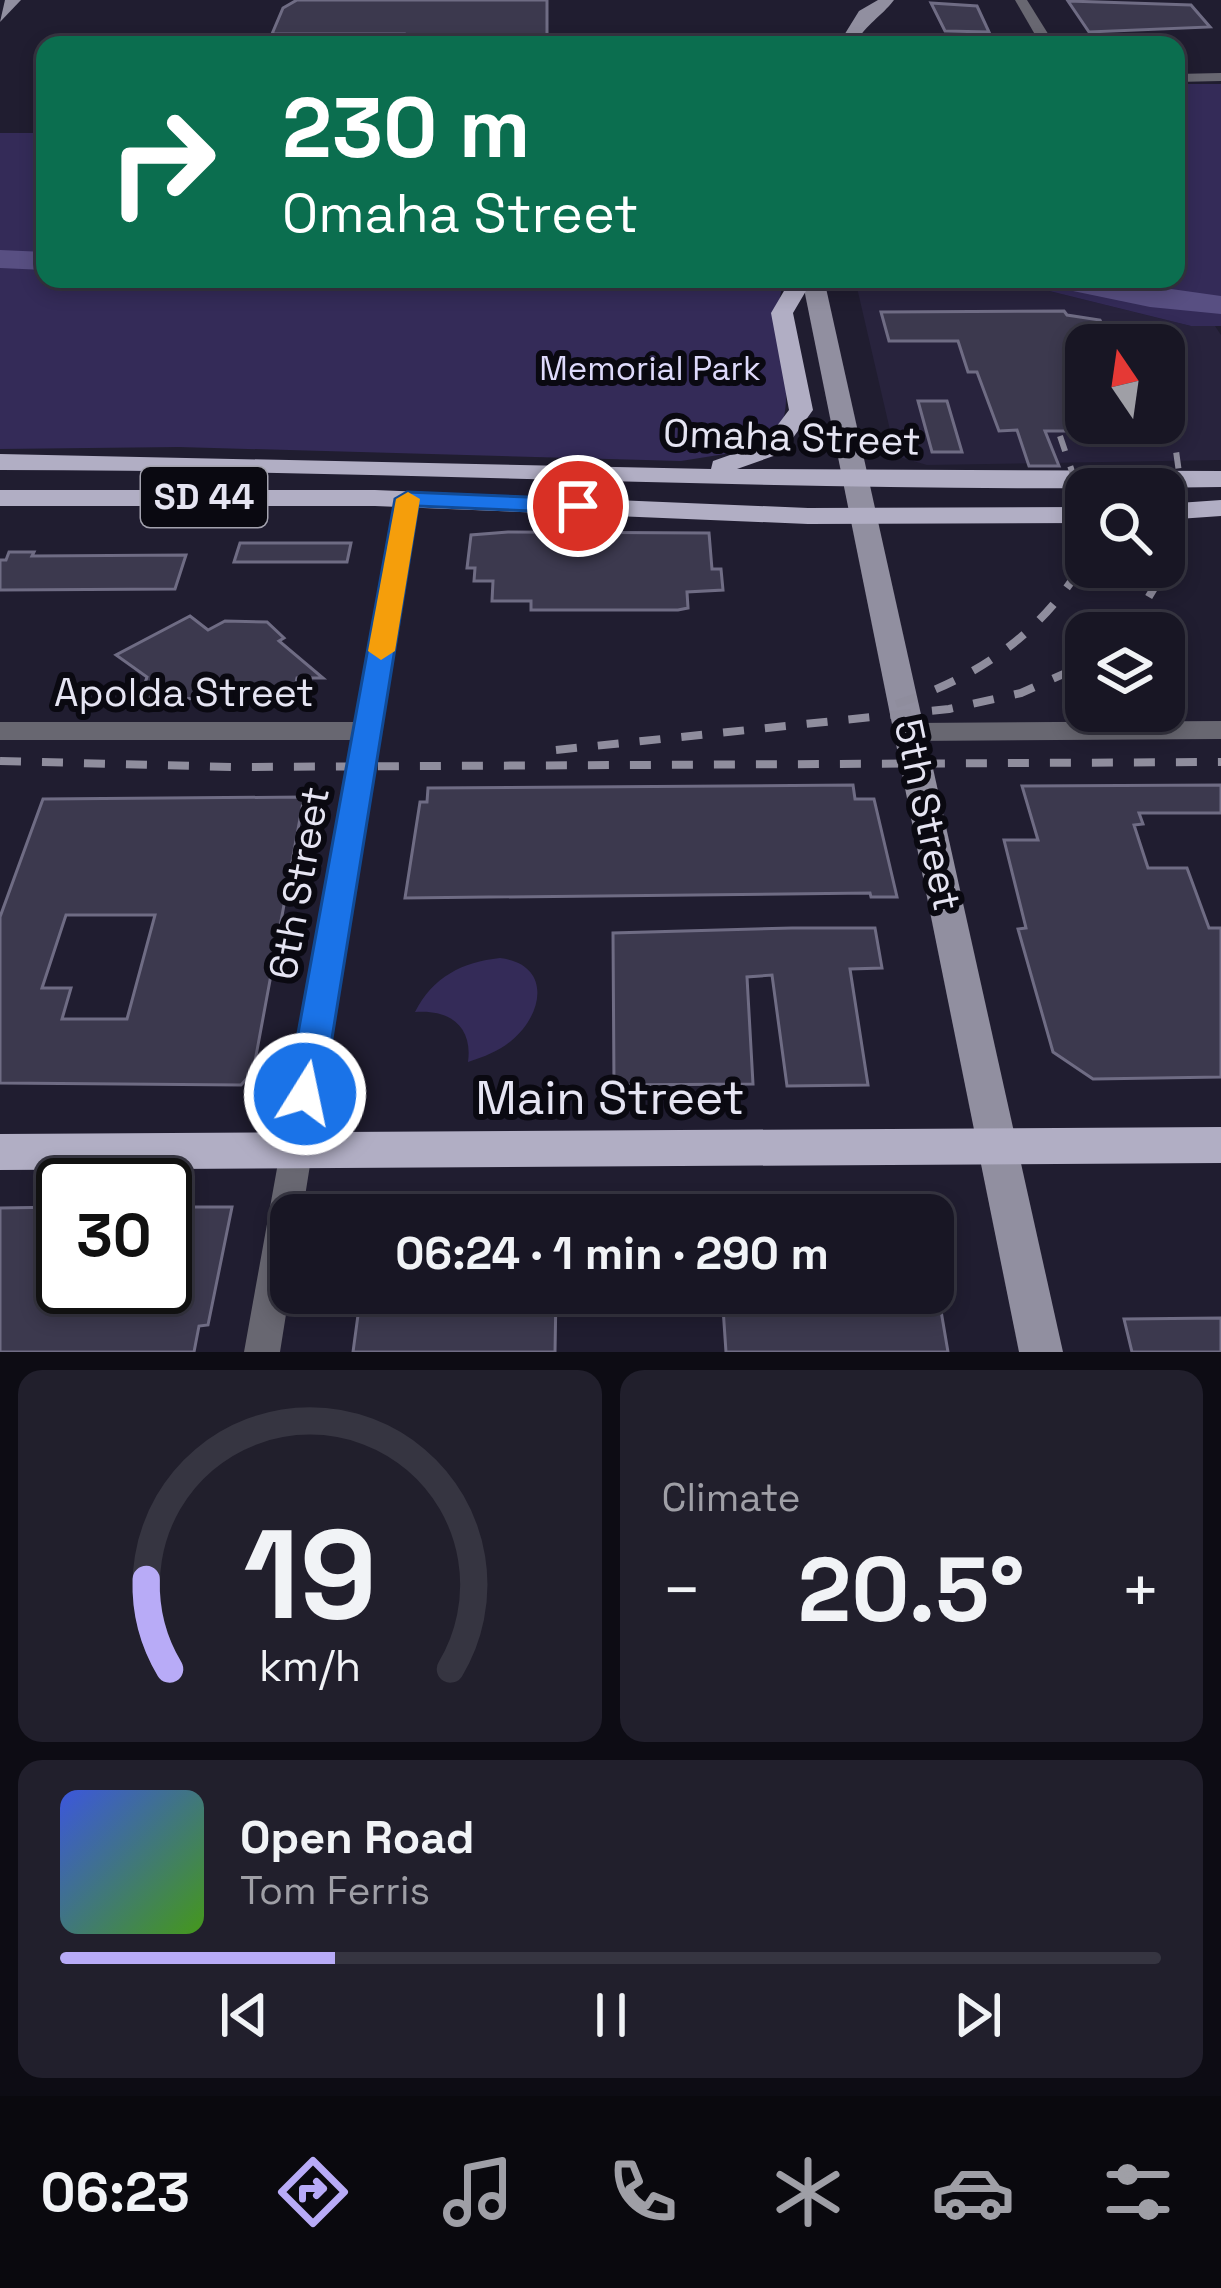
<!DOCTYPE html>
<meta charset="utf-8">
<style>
:root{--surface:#181624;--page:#211f2c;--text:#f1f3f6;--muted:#9f9fa6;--line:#363541;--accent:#b8abf7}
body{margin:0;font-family:"Space Grotesk",sans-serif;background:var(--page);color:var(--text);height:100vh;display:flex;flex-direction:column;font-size:45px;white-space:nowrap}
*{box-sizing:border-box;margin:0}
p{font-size:39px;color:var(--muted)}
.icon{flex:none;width:66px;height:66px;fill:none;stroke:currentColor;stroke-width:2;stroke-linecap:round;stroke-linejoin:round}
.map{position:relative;height:1352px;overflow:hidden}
.sheet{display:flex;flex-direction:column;gap:18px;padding:18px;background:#0d0c14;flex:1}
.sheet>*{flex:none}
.banner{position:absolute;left:36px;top:36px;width:1149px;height:252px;border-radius:24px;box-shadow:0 6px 18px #0003,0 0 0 3px var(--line);background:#0b6e4f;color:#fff;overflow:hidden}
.needle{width:78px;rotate:347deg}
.fabs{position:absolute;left:1065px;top:324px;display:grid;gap:24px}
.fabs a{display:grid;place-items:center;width:120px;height:120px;border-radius:24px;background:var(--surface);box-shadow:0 6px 18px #0003,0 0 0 3px var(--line);font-size:60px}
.speed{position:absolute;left:36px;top:1158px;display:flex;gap:24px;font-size:60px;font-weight:700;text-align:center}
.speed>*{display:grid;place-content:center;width:156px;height:156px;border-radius:50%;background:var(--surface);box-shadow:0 6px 18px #0003,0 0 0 3px var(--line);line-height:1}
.speed .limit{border:6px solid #111;border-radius:18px;background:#fff;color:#111}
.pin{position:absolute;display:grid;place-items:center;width:102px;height:102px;color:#fff;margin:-51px;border:6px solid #fff;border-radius:50%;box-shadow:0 3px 12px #0007}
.me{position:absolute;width:132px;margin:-66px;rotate:10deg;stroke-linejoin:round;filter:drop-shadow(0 0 9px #0008)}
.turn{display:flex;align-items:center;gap:42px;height:252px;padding:0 48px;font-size:54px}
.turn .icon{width:156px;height:156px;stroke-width:2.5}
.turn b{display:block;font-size:84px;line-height:102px}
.big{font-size:90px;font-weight:700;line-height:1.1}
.sheet .tile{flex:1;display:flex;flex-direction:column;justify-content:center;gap:18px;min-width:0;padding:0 42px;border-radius:24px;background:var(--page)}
.sheet .dial{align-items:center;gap:0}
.dial svg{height:312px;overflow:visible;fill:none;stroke:var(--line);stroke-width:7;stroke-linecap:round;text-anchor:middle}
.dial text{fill:var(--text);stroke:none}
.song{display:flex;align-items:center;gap:36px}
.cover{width:144px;height:144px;border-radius:18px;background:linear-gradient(135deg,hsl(230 70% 55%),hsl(100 70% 35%))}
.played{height:12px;border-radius:6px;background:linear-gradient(90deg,var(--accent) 25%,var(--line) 25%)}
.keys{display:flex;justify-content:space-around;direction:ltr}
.heat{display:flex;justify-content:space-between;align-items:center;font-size:66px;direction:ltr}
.sheet .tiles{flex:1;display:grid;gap:18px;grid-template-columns:1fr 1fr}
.tile:last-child{grid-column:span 2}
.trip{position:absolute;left:270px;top:1194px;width:684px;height:120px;border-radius:24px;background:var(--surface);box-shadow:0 6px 18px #0003,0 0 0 3px var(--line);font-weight:700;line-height:120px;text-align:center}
.menu{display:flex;height:192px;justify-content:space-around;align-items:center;background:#0a090e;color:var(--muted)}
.menu .icon{width:84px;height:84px}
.menu .on{color:var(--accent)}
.menu b{font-size:54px;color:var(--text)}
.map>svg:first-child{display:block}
.built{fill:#28233d;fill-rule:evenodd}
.green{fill:#342b58}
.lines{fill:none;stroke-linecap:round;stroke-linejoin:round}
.river{fill:#584f82;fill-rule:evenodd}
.building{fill:#3c394e;stroke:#6f6c84;stroke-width:3;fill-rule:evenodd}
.street{fill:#686771;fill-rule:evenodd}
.secondary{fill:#918fa0;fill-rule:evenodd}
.primary{fill:#b1aec4;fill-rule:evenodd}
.rail-far1{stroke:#8f8d9d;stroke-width:6;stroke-dasharray:16 16;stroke-linecap:butt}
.rail{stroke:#8f8d9d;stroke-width:8;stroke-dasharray:21 21;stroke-linecap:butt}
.route{fill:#1a73e8;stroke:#114b97;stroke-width:3}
.slow{fill:#f59e0b}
.labels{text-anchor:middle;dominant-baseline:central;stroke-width:12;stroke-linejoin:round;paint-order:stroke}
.far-park-label{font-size:33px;fill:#dedafb;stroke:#0a0911}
.shield{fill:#0a0911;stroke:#a3a2ae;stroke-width:3}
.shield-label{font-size:36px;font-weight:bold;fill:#e5e4f2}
.street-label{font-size:39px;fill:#e5e4f2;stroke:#0a0911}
.near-street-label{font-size:48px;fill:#e5e4f2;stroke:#0a0911}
</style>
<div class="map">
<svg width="1221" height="1352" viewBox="0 0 1221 1352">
<rect width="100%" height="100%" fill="#201d30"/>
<path class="built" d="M855 279H1001L1191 326H1215L1221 335V460L927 465 896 456ZM1086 345H1164V423H1086Z"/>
<g class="green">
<path d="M1176 84H1221V326H1191L1001 279H1176Z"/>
<path d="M0 133H45V279H784C768 334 795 374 783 421L750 450 681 461 179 447 0 449Z"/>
<path d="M500 958C551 964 545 1013 511 1041 499 1051 484 1057 468 1062 473 1026 449 1009 415 1012 433 977 462 962 500 958Z"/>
</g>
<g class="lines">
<g class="river">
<path d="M0 250 45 252V270L0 268Z"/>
<path d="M1040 279H1100L1221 296V314L1150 307 1044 285Z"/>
</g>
</g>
<g class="building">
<path d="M297 0H547V45H402L404 34H272L283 8Z"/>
<path d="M1068 1 1191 5 1210 27 1089 32Z"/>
<path d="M931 3 977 6 989 32 945 31Z"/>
<path d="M1064 311 1067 315 1100 320 1112 345H1086V431H1045L1059 466H1029L1017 430 999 431 977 372H968L958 341H889L881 312Z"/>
<path d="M918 401H947L962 452H932Z"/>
<path d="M508 532 709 533 712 569H721L723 590 687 592 688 608 678 610H531V601H492L493 581H474L475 568H467L471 535Z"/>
<path d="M240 543H351L347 562H234Z"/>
<path d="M9 552H34L32 556 186 555 175 589 0 590V560H6Z"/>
<path d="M190 616 208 630 225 621 267 622 284 638 279 641 323 678H297L292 700 140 698 147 677 116 655Z"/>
<path d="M853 785 855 799H874L897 897H871L870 893 405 898 420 802H427L428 788Z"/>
<path d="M1221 785V813H1139L1143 824 1134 825 1148 868H1187L1209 928H1221V1077L1093 1079 1053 1052 1018 929 1026 928 1004 840H1038L1022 786Z"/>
<path d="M304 797 253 1072 241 1085 0 1083V917L43 799ZM66 915H155L127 1019H62L71 988H42Z"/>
<path d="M792 928H875L882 968 850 969 868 1085 787 1086 772 975 747 977 753 1084 614 1085 613 933Z"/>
<path d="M63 1207V1287H165V1207H232L208 1325 199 1326 194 1352H0V1208Z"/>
<path d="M361 1293H556L555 1352H353Z"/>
<path d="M722 1293H938L948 1352H726Z"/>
<path d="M1221 1318V1352H1132L1124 1319Z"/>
</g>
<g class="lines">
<g class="street">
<path d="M1015 0H1027L1055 45H1041Z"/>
<path d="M1221 73V81L1176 82V74Z"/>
<path d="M407 493 417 499 302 1215H291V1283L280 1352H244L354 740H0V722H357L397 499Z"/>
<path d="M1221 721V739L911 741 899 732 911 723Z"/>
</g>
<g class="secondary">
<path d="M5 0H21L0 22Z"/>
<path d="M878 0H894C880 18 868 22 854 45H838L859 11Z"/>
<path d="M802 279H824L1063 1352H1019Z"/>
</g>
<g class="primary">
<path d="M791 279H813L793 313 813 410 782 453 737 469 1221 471V487C814 494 407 470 0 470V454L711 469 713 461 764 443 789 410 771 313Z"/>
<path d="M0 490H375L808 508 1086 507V523L808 524 375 506H0Z"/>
<path d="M1221 500V516L1164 520V504Z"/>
<path d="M1221 1127V1163L0 1170V1134Z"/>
</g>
<g class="rail-far1">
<path d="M1114 326 1124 345"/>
<path d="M1164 423 1176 451 1183 501"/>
<path d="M1060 436 1082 501"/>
</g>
<g class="rail">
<path d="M1077 576 1084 507 1081 498"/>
<path d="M1127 633 1171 560 1183 498"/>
<path d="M896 704C978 678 1041 634 1086 559"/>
<path d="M556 750 949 709 1021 693 1086 664"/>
<path d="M0 761 234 767 1221 762"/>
</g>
</g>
<path class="route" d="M407 492 578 499 590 506 578 513 418 506 323 1094 318 1105 305 1110 293 1105 287 1094 395 499Z"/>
<path class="slow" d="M408 492 420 499 395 651 381 660 368 651 396 499Z"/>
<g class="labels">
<g class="far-park-label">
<text x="650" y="369">Memorial Park</text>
</g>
<rect class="shield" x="141" y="467" width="126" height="60" rx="9"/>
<g class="shield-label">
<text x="204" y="497">SD 44</text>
</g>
<g class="street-label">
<text transform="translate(792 437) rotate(2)">Omaha Street</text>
<text x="184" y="692">Apolda Street</text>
<text transform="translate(928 815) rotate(78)">5th Street</text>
<text transform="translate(299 883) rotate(-80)">6th Street</text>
</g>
<g class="near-street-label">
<text x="610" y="1097">Main Street</text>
</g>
</g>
</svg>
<div class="fabs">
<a><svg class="needle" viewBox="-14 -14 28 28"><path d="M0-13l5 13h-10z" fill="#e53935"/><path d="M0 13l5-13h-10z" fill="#9f9fa6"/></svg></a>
<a><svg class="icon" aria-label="search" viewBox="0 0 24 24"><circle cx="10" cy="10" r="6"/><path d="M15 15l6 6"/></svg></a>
<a><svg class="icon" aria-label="layers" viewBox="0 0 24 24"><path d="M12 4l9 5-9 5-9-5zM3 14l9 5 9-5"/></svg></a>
</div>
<div class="speed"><div class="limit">30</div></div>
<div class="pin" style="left:578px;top:506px;background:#d93025"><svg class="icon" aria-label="arrive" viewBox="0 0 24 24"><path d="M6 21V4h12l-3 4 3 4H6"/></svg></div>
<svg class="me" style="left:305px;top:1094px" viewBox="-20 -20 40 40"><circle r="17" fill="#1a73e8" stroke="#fff" stroke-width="3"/><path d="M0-11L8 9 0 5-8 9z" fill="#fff"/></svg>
<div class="trip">06:24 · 1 min · 290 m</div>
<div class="banner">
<div class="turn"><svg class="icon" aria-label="right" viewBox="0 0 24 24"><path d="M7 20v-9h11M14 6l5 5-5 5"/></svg><div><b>230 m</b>Omaha Street</div></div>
</div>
</div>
<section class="sheet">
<div class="tiles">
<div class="tile dial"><svg viewBox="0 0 100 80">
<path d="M14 69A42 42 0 1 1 86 69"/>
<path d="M14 69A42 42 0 0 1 8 46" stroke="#b8abf7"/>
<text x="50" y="56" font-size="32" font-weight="700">19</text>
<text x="50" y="72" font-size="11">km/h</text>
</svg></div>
<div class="tile"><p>Climate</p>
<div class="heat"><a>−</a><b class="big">20.5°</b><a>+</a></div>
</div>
<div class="tile">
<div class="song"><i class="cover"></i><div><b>Open Road</b><p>Tom Ferris</p></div></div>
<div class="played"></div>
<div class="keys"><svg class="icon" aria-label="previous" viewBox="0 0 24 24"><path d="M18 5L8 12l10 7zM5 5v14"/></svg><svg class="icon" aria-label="pause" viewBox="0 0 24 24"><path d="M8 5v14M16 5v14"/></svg><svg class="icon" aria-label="next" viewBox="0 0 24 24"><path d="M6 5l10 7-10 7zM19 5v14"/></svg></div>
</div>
</div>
</section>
<nav class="menu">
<b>06:23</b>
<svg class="icon on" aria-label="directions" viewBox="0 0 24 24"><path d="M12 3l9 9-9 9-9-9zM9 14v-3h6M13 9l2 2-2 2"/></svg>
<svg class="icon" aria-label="music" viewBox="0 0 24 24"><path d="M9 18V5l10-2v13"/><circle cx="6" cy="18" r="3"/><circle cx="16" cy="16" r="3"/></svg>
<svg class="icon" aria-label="phone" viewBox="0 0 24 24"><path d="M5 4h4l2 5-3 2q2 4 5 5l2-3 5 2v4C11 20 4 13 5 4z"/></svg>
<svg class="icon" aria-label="climate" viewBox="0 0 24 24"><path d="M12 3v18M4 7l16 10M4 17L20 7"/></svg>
<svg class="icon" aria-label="car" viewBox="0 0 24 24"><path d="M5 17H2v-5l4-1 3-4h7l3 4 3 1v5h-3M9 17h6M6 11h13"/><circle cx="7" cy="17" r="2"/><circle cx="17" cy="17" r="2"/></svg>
<svg class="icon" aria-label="filters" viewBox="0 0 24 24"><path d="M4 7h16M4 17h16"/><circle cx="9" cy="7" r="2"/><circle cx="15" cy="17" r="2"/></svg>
</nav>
